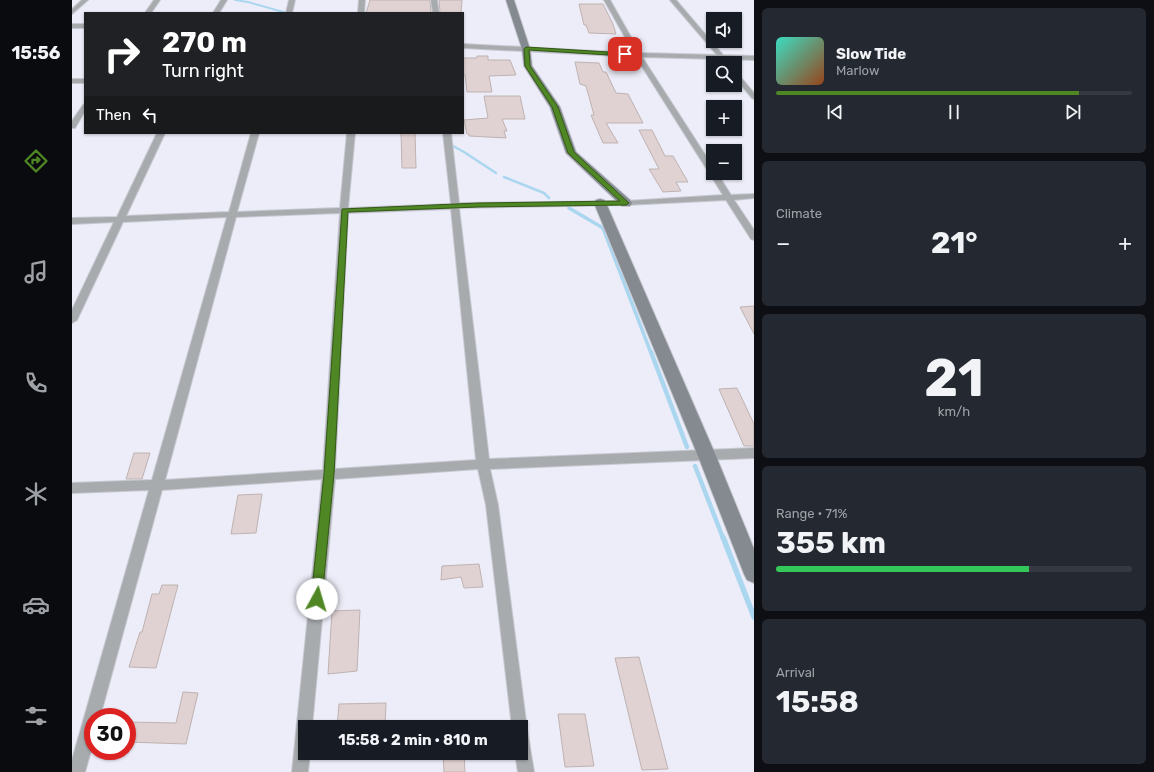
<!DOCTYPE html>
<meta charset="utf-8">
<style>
:root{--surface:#171b24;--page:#242831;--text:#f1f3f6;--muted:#9ea1a6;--line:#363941;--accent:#4e8723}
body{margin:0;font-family:Rubik,sans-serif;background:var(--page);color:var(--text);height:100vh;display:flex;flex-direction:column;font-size:15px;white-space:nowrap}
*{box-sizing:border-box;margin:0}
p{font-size:13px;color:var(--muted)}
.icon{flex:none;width:22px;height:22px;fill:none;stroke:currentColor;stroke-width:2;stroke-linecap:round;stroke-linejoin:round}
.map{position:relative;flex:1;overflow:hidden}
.sheet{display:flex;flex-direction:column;gap:8px;padding:8px;background:#0d0f14;width:400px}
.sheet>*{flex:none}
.hud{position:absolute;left:12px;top:12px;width:380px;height:122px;border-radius:0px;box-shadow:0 1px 3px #0004;background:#202124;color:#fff;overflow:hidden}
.buttons{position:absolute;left:634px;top:12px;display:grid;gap:8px}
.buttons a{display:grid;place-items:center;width:36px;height:36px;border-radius:0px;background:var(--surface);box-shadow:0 1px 3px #0004;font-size:20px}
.speed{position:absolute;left:12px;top:708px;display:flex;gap:8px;font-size:20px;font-weight:700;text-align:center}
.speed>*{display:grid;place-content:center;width:52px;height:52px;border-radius:50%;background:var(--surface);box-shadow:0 1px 3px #0004;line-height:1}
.speed .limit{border:6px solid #d22;background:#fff;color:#111}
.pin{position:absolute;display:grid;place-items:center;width:34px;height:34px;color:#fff;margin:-17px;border-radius:8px;box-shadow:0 2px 6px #0006}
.me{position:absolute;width:44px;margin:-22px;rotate:6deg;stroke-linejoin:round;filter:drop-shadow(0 0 3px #0008)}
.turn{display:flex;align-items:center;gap:14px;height:84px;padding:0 12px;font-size:18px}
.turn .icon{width:52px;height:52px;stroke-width:2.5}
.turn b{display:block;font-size:28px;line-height:34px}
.then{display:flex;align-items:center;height:38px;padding:0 12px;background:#0003;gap:8px;font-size:15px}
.big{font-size:30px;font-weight:700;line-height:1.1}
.sheet .tile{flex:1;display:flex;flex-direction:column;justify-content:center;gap:6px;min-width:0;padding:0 14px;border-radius:6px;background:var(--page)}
.sheet .dial{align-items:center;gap:0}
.dial b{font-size:52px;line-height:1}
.song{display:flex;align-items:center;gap:12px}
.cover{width:48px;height:48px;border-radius:6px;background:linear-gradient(135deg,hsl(170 70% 55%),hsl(20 70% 35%))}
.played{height:4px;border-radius:2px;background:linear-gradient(90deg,var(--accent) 85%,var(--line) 85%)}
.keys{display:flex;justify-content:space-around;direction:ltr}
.heat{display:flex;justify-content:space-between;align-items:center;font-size:22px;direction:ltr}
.charge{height:6px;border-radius:3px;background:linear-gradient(90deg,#34c759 71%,var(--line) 0)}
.trip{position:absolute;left:226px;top:720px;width:230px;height:40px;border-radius:0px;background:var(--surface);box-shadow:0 1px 3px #0004;font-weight:700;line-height:40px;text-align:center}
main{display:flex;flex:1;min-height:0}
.tab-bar{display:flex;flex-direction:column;width:72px;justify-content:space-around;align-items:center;background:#090b0e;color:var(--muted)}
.tab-bar .icon{width:28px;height:28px}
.tab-bar .current{color:var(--accent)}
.tab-bar b{font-size:18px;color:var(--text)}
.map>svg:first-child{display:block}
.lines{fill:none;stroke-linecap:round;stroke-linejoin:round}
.stream-far4{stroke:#abd6ef;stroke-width:2}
.stream-far3{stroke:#abd6ef;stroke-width:2.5}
.stream-far2{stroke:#abd6ef;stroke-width:3.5}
.stream-far1{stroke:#abd6ef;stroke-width:4.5}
.stream{stroke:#abd6ef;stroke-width:5.5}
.building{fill:#e0d2d2;stroke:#bfb2b1}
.street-casing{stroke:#c7c8d1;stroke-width:2}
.secondary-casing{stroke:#c7c8d1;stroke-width:2}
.street{fill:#a7abae;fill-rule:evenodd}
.secondary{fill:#848a8f;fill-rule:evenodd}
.route{fill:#4e8723;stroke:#335817}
</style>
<main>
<nav class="tab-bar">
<b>15:56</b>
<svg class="icon current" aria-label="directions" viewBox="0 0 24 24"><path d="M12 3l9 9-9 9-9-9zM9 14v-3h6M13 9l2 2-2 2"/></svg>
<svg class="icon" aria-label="music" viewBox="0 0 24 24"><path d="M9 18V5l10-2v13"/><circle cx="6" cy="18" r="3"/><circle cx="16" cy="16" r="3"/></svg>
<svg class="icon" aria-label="phone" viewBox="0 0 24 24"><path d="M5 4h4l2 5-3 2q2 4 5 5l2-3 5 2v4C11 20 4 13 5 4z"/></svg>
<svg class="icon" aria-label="climate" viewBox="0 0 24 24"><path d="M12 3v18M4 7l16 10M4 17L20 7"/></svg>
<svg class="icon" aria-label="car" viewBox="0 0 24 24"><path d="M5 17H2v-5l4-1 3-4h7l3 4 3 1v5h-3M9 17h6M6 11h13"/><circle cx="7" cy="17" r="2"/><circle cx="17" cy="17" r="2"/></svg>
<svg class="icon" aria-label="filters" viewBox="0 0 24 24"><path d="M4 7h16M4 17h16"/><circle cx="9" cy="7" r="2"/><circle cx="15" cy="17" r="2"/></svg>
</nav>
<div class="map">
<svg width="682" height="772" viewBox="0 0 682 772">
<rect width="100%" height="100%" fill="#ecedf8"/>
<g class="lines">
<path class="stream-far4" d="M163 0 176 2 215 13"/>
<g class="stream-far3">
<path d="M381 146 392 152 424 173"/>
<path d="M432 177 472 193 477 198"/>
</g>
<path class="stream-far2" d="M497 208 531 228 579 353"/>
<g class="stream-far1">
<path d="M579 352 615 447"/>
<path d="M623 466 651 538"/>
</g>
<path class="stream" d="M651 537 682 617"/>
</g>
<g class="building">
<path d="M298 0H358L359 13H294Z"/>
<path d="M367 0H390L389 13H368Z"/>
<path d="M507 4H531L541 24 544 34 517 33 514 25H512Z"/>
<path d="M405 56H416V60H438L444 75 417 76 420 92H395L393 75H391V58H405Z"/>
<path d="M503 62 527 63 531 72H534L544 93 556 94 571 123H534L546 143H531L519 115H522L514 86 508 84Z"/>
<path d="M412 96H448L453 119H430L435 131H432L434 138 397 136V134H395L392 120 416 118Z"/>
<path d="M567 130H580L593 156H601L616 182H604L609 191 591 192 577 169H587Z"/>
<path d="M329 133H343L344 168H330Z"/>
<path d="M682 306V334L668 307Z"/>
<path d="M665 388 682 424V446H672L647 389Z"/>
<path d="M62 453H78L70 479H54Z"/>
<path d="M190 494 184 533 159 534 166 495Z"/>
<path d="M407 564 411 587 392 588 389 577 369 580 370 566Z"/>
<path d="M90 585H106L84 668 57 667 68 632H70L80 594H87Z"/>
<path d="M288 610 285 671 256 674 260 611Z"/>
<path d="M567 657 596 769 570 770 543 658Z"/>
<path d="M111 692 126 693 114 744 55 742V722L104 723Z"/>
<path d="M314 703 313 727H265L267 704Z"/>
<path d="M486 714H513L522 766 493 767Z"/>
<path d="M371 753H392L393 772H372Z"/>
</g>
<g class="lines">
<defs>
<g id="street">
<path d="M10 0H16L0 14V9Z"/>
<path d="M82 0H88L79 13H73Z"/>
<path d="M149 0H155L147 13H141Z"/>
<path d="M217 0H223L220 13H214Z"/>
<path d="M287 0H293L292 13H286Z"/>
<path d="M359 0H365L367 13H361Z"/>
<path d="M532 0H538L568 53 645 55 598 0H604L651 55 682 56V60L654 59 651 61 648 59 570 57 641 167V173H645L659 195 682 194V198L662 200 682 230V240L679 239 654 200 554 205 387 208 417 459 682 448V458L418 469 426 505 455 729 462 772H446L443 753H449V727H440L414 505 406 469 263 479 240 727H233V753H238L236 772H220L250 479 90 490 28 717H21V744L13 772H0V760L77 490 0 493V483L80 480 155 217 51 222 5 320 0 323V310L42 222 0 224V218L45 217 85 133H93L54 216 157 212 179 133H187L165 212 268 208 275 133H283L276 208 379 204 371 133H379L387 203 554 201 651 195 564 57 391 48V44L562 53ZM379 209 404 460 263 469 276 213ZM268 213 251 470 93 480 164 217Z"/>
<rect x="0" y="24" width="13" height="4"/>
<path d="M663 72 665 73 682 93V99L680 98 663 78Z"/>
<rect x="0" y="79" width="13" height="4"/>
<path d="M13 104V111L3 128H0V121L11 105Z"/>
</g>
<g id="secondary">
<path d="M434 0H442L458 49 460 66 488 107 504 152 558 200 560 203 558 206H550L494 153 478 107 452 66 450 49Z"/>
<path d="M528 199 532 200 534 203 644 456 682 549V583L675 580 672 574 626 456 522 203 524 200Z"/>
</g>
</defs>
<use href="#street" class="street-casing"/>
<use href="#secondary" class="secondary-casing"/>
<use href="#street" class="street"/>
<use href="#secondary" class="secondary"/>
</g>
<path class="route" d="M454 47 553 53 555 54 553 56 457 50 458 66 486 107 502 152 557 203 554 205 406 207 276 212 262 474 250 599 249 603 245 605 240 603 239 599 252 474 270 209 406 203 548 201 496 153 480 107 453 66 452 49Z"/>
</svg>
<div class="buttons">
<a><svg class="icon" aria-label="sound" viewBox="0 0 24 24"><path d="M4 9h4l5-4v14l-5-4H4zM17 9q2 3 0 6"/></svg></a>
<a><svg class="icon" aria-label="search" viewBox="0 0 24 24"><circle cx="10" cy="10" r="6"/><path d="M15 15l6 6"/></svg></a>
<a>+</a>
<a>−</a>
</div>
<div class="speed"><div class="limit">30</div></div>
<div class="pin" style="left:553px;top:54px;background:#d93025"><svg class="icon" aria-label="arrive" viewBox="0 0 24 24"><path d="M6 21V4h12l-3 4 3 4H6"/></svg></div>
<svg class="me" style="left:245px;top:599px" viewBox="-20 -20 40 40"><circle r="19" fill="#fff"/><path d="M0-13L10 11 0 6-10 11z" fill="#4e8723"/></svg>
<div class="trip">15:58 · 2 min · 810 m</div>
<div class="hud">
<div class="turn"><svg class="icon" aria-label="right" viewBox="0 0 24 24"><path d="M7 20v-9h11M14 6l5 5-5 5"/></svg><div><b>270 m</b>Turn right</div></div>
<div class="then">Then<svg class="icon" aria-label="left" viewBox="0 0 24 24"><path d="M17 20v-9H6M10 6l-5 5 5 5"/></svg></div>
</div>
</div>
<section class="sheet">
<div class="tile">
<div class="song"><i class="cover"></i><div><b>Slow Tide</b><p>Marlow</p></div></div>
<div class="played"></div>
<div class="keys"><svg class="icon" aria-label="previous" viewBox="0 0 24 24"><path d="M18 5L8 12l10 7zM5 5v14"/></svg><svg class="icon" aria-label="pause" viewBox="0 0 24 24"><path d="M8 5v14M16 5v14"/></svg><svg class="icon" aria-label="next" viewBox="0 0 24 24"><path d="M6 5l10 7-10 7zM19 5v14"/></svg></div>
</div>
<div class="tile"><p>Climate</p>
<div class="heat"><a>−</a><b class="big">21°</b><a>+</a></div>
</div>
<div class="tile dial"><b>21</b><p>km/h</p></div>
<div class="tile"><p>Range · 71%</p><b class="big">355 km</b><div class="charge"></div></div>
<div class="tile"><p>Arrival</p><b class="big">15:58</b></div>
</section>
</main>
